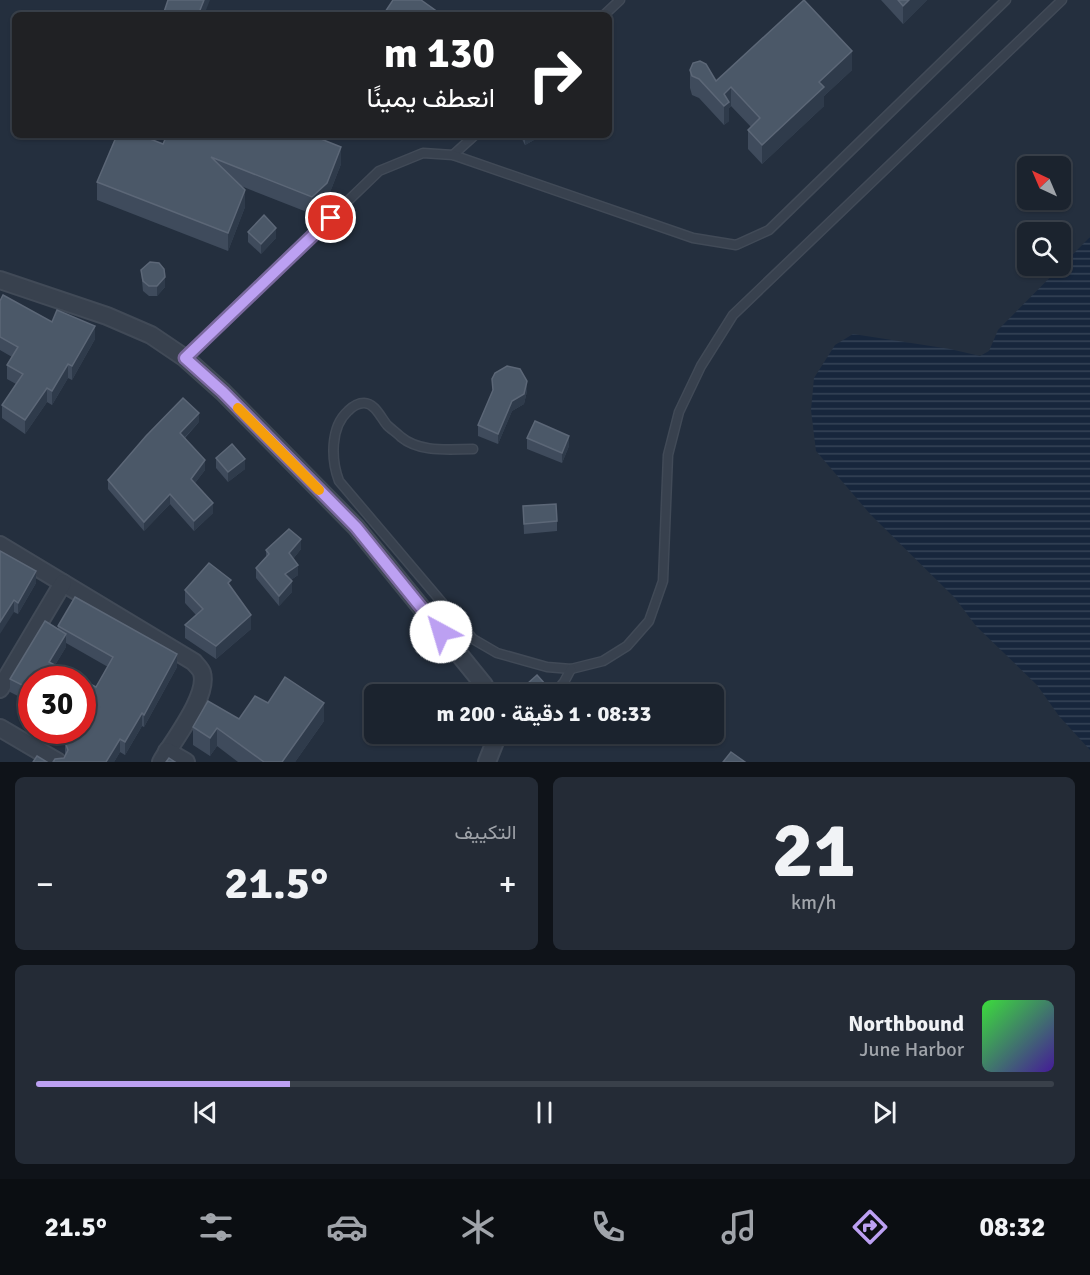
<!DOCTYPE html>
<html lang="ar">
<meta charset="utf-8">
<style>
:root{--surface:#1b232e;--page:#242b36;--text:#f1f3f6;--muted:#a0a4aa;--line:#39404a;--accent:#bca0f2}
body{margin:0;font-family:Signika,Vazirmatn,sans-serif;background:var(--page);color:var(--text);direction:rtl;height:100vh;display:flex;flex-direction:column;font-size:22px;white-space:nowrap}
*{box-sizing:border-box;margin:0}
p{font-size:20px;color:var(--muted)}
.icon{flex:none;width:33px;height:33px;fill:none;stroke:currentColor;stroke-width:2;stroke-linecap:round;stroke-linejoin:round}
.map{position:relative;height:762px;overflow:hidden;direction:ltr}
.panel{display:flex;flex-direction:column;gap:15px;padding:15px;background:#0f1319;flex:1}
.panel>*{flex:none}
.guide{position:absolute;left:12px;top:12px;width:600px;height:126px;border-radius:9px;box-shadow:0 2px 4px #0004,0 0 0 2px var(--line);direction:rtl;background:#202124;color:#fff;overflow:hidden}
.needle{width:39px;rotate:316deg}
.fabs{position:absolute;left:1017px;top:156px;display:grid;gap:12px}
.fabs a{display:grid;place-items:center;width:54px;height:54px;border-radius:9px;background:var(--surface);box-shadow:0 2px 4px #0004,0 0 0 2px var(--line);font-size:30px}
.speed{position:absolute;left:18px;top:666px;display:flex;gap:12px;font-size:30px;font-weight:700;text-align:center}
.speed>*{display:grid;place-content:center;width:78px;height:78px;border-radius:50%;background:var(--surface);box-shadow:0 2px 4px #0004,0 0 0 2px var(--line);line-height:1}
.speed .limit{border:9px solid #d22;background:#fff;color:#111}
.pin{position:absolute;display:grid;place-items:center;width:51px;height:51px;color:#fff;margin:-26px;border:3px solid #fff;border-radius:50%;box-shadow:0 2px 6px #0007}
.me{position:absolute;width:66px;margin:-33px;rotate:321deg;stroke-linejoin:round;filter:drop-shadow(0 0 4px #0008)}
.turn{display:flex;align-items:center;gap:21px;height:126px;padding:0 18px;font-size:27px}
.turn .icon{width:78px;height:78px;stroke-width:2.5}
.turn b{display:block;font-size:42px;line-height:51px}
.big{font-size:45px;font-weight:700;line-height:1.1}
.panel .widget{flex:1;display:flex;flex-direction:column;justify-content:center;gap:9px;min-width:0;padding:0 21px;border-radius:9px;background:var(--page)}
.panel .dial{align-items:center;gap:0}
.dial b{font-size:78px;line-height:1}
.song{display:flex;align-items:center;gap:18px}
.cover{width:72px;height:72px;border-radius:9px;background:linear-gradient(135deg,hsl(120 70% 55%),hsl(260 70% 35%))}
.played{height:6px;border-radius:3px;background:linear-gradient(90deg,var(--accent) 25%,var(--line) 25%)}
.keys{display:flex;justify-content:space-around;direction:ltr}
.heat{display:flex;justify-content:space-between;align-items:center;font-size:33px;direction:ltr}
.panel .tiles{flex:1;display:grid;gap:15px;grid-template-columns:1fr 1fr}
.widget:last-child{grid-column:span 2}
.trip{position:absolute;left:364px;top:684px;width:360px;height:60px;border-radius:9px;background:var(--surface);box-shadow:0 2px 4px #0004,0 0 0 2px var(--line);font-weight:700;line-height:60px;text-align:center;direction:rtl}
.dock{display:flex;height:96px;justify-content:space-around;align-items:center;background:#0b0e12;color:var(--muted)}
.dock .icon{width:42px;height:42px}
.dock .current{color:var(--accent)}
.dock b{font-size:27px;color:var(--text)}
.map>svg:first-child{display:block}
.water{fill:url(#water-rules)}
.lines{fill:none;stroke-linecap:round;stroke-linejoin:round}
.lane-casing{stroke:#414a57;stroke-width:11}
.street-casing{stroke:#414a57;stroke-width:20}
.lane{stroke:#38414e;stroke-width:8}
.street{stroke:#38414e;stroke-width:16}
.wall{fill:#3f4b5c}
.shaded-wall{fill:#2f3b4b}
.building{fill:#4b5868;stroke:#5c6777;stroke-width:1.5}
.route-casing{stroke:#7a689d;stroke-width:15}
.route{stroke:#bca0f2;stroke-width:10}
.slow{stroke:#f59e0b;stroke-width:10}
</style>
<div class="map">
<svg width="1090" height="762" viewBox="0 0 1090 762">
<defs>
<pattern id="water-rules" width="6" height="5" patternUnits="userSpaceOnUse" patternTransform="scale(1.5)"><rect width="6" height="5" fill="#17263c"/><path d="M0 2.5h6" fill="none" stroke="#364457"/></pattern>
</defs>
<rect width="100%" height="100%" fill="#242f3e"/>
<path class="water" d="M1090 237V750L1059 716 1037 685 976 626 955 598 871 515 816 451 811 410 814 378 835 345 853 334 950 349 980 356 989 351 998 330Z"/>
<g class="lines">
<defs>
<g id="lane">
<path d="M604 15 620 0"/>
<path d="M453 155 475 135"/>
<path d="M185 358 379 171 423 153 453 155 693 238 736 245 769 230 1006 0"/>
<path d="M473 449C450 449 420 453 401 437 397 433 391 429 387 425 381 418 375 403 364 403 358 403 352 407 348 411 330 427 331 460 339 481L473 639 497 653 547 667 571 669 603 661 627 646 649 621 663 581 668 455 679 412 701 366 733 315 1062 0"/>
<path d="M554 694 564 682 571 669"/>
</g>
<g id="street">
<path d="M0 280 107 316 151 335 185 358 223 392 356 527 484 685 487 694"/>
<path d="M0 545 194 662C196 665 201 669 202 673 209 696 172 742 161 762"/>
<path d="M0 689 63 583"/>
<path d="M0 728 58 762"/>
<path d="M167 751 186 762"/>
<path d="M487 762 498 734"/>
</g>
</defs>
<use href="#lane" class="lane-casing"/>
<use href="#street" class="street-casing"/>
<use href="#lane" class="lane"/>
<use href="#street" class="street"/>
</g>
<g class="wall">
<path d="M881 0H927L903 24Z"/>
<path d="M690 70 716 81 852 70 824 96V106L762 164 748 149V130L751 127 731 106 729 108V121L724 125 699 98 692 95 690 88Z"/>
<path d="M520 135H543L525 145Z"/>
<path d="M163 144 341 164 327 200 312 214 241 186 245 207 228 251 97 200V182Z"/>
<path d="M248 232 276 238 261 254 248 242Z"/>
<path d="M141 270 165 287 157 296H149L143 291Z"/>
<path d="M0 301 95 339 72 380 68 378 52 405 47 402 25 434 2 418V405L16 384 7 379V365L12 357 0 350Z"/>
<path d="M492 379 527 391 524 404 512 411 498 444 478 436V425L493 392Z"/>
<path d="M199 422 185 438 205 470 195 483 213 513 194 531 170 504 144 531 108 489V480Z"/>
<path d="M527 438 569 446 562 463 527 449Z"/>
<path d="M216 458 245 469 228 482 216 468Z"/>
<path d="M523 506 557 521V531L524 534Z"/>
<path d="M301 549 293 559 298 575 291 580 292 592 279 606 256 578V568L266 557V550Z"/>
<path d="M0 551 36 583 18 614 14 612Z"/>
<path d="M231 587 251 629 216 659 185 638V625L196 615 185 603V590Z"/>
<path d="M58 626 177 667 144 727 142 726 125 755 120 752 114 762H53L64 758 65 755V742L82 730 96 687 108 667 66 643V647L55 665 32 680V703L10 692V679L58 629Z"/>
<path d="M268 703 324 721 295 762H238L217 746 210 756 193 745V727L239 719Z"/>
<path d="M544 734H568L554 745Z"/>
</g>
<g class="shaded-wall">
<path d="M204 0H210L204 15H198Z"/>
<path d="M909 0H927L903 24V6Z"/>
<path d="M852 51V70L824 96V106L762 164V145L819 82Z"/>
<path d="M731 87V106L729 108V121L724 125V94Z"/>
<path d="M525 135H543L525 145Z"/>
<path d="M341 147V164L327 200 312 214V197Z"/>
<path d="M245 190V207L228 251V233Z"/>
<path d="M276 228V238L261 254V244Z"/>
<path d="M165 277V287L157 296V286Z"/>
<path d="M95 326V339L72 380V366Z"/>
<path d="M68 364V378L52 405V391Z"/>
<path d="M527 381V391L524 404 512 411 498 444V434L512 401Z"/>
<path d="M47 388V402L25 434V420Z"/>
<path d="M199 413V422L180 442V433Z"/>
<path d="M569 436V446L562 463V453Z"/>
<path d="M245 459V469L228 482V472Z"/>
<path d="M205 460V470L191 488V479Z"/>
<path d="M170 494V504L144 531V522Z"/>
<path d="M213 503V513L194 531V521Z"/>
<path d="M301 539V549L289 564V553Z"/>
<path d="M298 565V575L285 584V574Z"/>
<path d="M36 571V583L18 614V603Z"/>
<path d="M292 581V592L279 606V596Z"/>
<path d="M14 600V612L0 634V622Z"/>
<path d="M251 615V629L216 659V646Z"/>
<path d="M66 634V647L49 675V662Z"/>
<path d="M177 654V667L144 727V715Z"/>
<path d="M324 703V721L295 762H282Z"/>
<path d="M142 713V726L125 755V742Z"/>
<path d="M217 728V746L210 756V738Z"/>
<path d="M558 734H568L554 745V737Z"/>
<path d="M120 739V752L114 762H106Z"/>
</g>
<g class="building">
<path d="M168 0H204L198 15H163Z"/>
<path d="M393 0H421L442 15H389L385 12Z"/>
<path d="M804 0 852 51 819 82 824 87 762 145 748 130 760 118 731 87 724 94 729 102 724 106 699 79 692 76 690 70 693 63 700 61 706 64 716 81Z"/>
<path d="M898 0H909L903 6Z"/>
<path d="M117 135H140L163 144 167 135H311L341 147 327 183 312 197 211 157 245 190 228 233 97 182Z"/>
<path d="M264 215 276 228 261 244 248 232Z"/>
<path d="M150 262 159 263 164 269 165 277 157 286H149L143 281 141 270Z"/>
<path d="M3 295 52 322 57 310 95 326 72 366 68 364 52 391 47 388 25 420 2 405 23 374 7 365 18 347 0 337V301Z"/>
<path d="M507 366 520 369 527 381 524 394 512 401 498 434 478 425 493 390 492 379 495 373Z"/>
<path d="M183 398 199 413 180 433 205 460 191 479 213 503 194 521 170 494 144 522 108 480 146 436Z"/>
<path d="M535 421 569 436 562 453 527 438Z"/>
<path d="M232 444 245 459 228 472 216 458Z"/>
<path d="M556 504 557 521 524 524 523 506Z"/>
<path d="M289 529 301 539 289 553 298 565 285 574 292 581 279 596 256 568 269 554 266 550Z"/>
<path d="M0 551 36 571 18 603 14 600 0 622Z"/>
<path d="M209 563 231 580 228 583 251 615 216 646 185 625 203 609 185 590Z"/>
<path d="M75 597 177 654 144 715 142 713 125 742 120 739 106 762H53L55 759 64 758 68 750 65 742 72 730H82V680L96 687 113 657 58 626Z"/>
<path d="M45 621 66 634 49 662 82 680H32V690L10 679Z"/>
<path d="M537 675 554 694H518L517 693Z"/>
<path d="M285 677 324 703 282 762H264L217 728 210 738 193 727 208 701 239 719 255 696 268 703Z"/>
<path d="M551 734H558L554 737Z"/>
<path d="M731 752 745 762H723Z"/>
<path d="M37 756 47 762H33Z"/>
<path d="M169 758 175 762H166Z"/>
</g>
<g class="lines">
<defs>
<path id="route" d="M331 218 185 358 223 392 356 527 441 632"/>
</defs>
<use href="#route" class="route-casing"/>
<use href="#route" class="route"/>
<path class="slow" d="M238 408 319 490"/>
</g>
</svg>
<div class="fabs">
<a><svg class="needle" viewBox="-14 -14 28 28"><path d="M0-13l5 13h-10z" fill="#e53935"/><path d="M0 13l5-13h-10z" fill="#a0a4aa"/></svg></a>
<a><svg class="icon" aria-label="search" viewBox="0 0 24 24"><circle cx="10" cy="10" r="6"/><path d="M15 15l6 6"/></svg></a>
</div>
<div class="speed"><div class="limit">30</div></div>
<div class="pin" style="left:331px;top:218px;background:#d93025"><svg class="icon" aria-label="arrive" viewBox="0 0 24 24"><path d="M6 21V4h12l-3 4 3 4H6"/></svg></div>
<svg class="me" style="left:441px;top:632px" viewBox="-20 -20 40 40"><circle r="19" fill="#fff"/><path d="M0-13L10 11 0 6-10 11z" fill="#bca0f2"/></svg>
<div class="trip">08:33 · 1 دقيقة · 200 m</div>
<div class="guide">
<div class="turn"><svg class="icon" aria-label="right" viewBox="0 0 24 24"><path d="M7 20v-9h11M14 6l5 5-5 5"/></svg><div><b>130 m</b>انعطف يمينًا</div></div>
</div>
</div>
<section class="panel">
<div class="tiles">
<div class="widget dial"><b>21</b><p>km/h</p></div>
<div class="widget"><p>التكييف</p>
<div class="heat"><a>−</a><b class="big">21.5°</b><a>+</a></div>
</div>
<div class="widget">
<div class="song"><i class="cover"></i><div><b>Northbound</b><p>June Harbor</p></div></div>
<div class="played"></div>
<div class="keys"><svg class="icon" aria-label="previous" viewBox="0 0 24 24"><path d="M18 5L8 12l10 7zM5 5v14"/></svg><svg class="icon" aria-label="pause" viewBox="0 0 24 24"><path d="M8 5v14M16 5v14"/></svg><svg class="icon" aria-label="next" viewBox="0 0 24 24"><path d="M6 5l10 7-10 7zM19 5v14"/></svg></div>
</div>
</div>
</section>
<nav class="dock">
<b>08:32</b>
<svg class="icon current" aria-label="directions" viewBox="0 0 24 24"><path d="M12 3l9 9-9 9-9-9zM9 14v-3h6M13 9l2 2-2 2"/></svg>
<svg class="icon" aria-label="music" viewBox="0 0 24 24"><path d="M9 18V5l10-2v13"/><circle cx="6" cy="18" r="3"/><circle cx="16" cy="16" r="3"/></svg>
<svg class="icon" aria-label="phone" viewBox="0 0 24 24"><path d="M5 4h4l2 5-3 2q2 4 5 5l2-3 5 2v4C11 20 4 13 5 4z"/></svg>
<svg class="icon" aria-label="climate" viewBox="0 0 24 24"><path d="M12 3v18M4 7l16 10M4 17L20 7"/></svg>
<svg class="icon" aria-label="car" viewBox="0 0 24 24"><path d="M5 17H2v-5l4-1 3-4h7l3 4 3 1v5h-3M9 17h6M6 11h13"/><circle cx="7" cy="17" r="2"/><circle cx="17" cy="17" r="2"/></svg>
<svg class="icon" aria-label="filters" viewBox="0 0 24 24"><path d="M4 7h16M4 17h16"/><circle cx="9" cy="7" r="2"/><circle cx="15" cy="17" r="2"/></svg>
<b>21.5°</b>
</nav>
